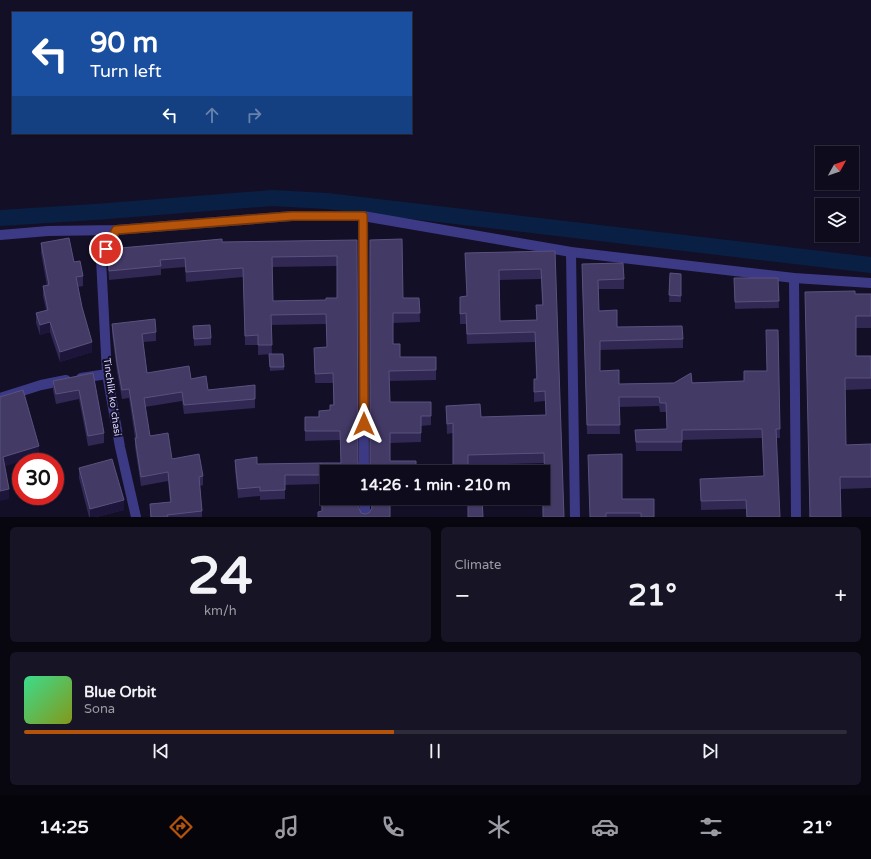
<!DOCTYPE html>
<meta charset="utf-8">
<style>
:root{--surface:#0e0b1c;--page:#171425;--text:#f1f3f6;--muted:#9b9ba3;--line:#2e2b3b;--accent:#b45309}
body{margin:0;font-family:"Varela Round",sans-serif;background:var(--page);color:var(--text);height:100vh;display:flex;flex-direction:column;font-size:15px;white-space:nowrap}
*{box-sizing:border-box;margin:0}
p{font-size:13px;color:var(--muted)}
.icon{flex:none;width:22px;height:22px;fill:none;stroke:currentColor;stroke-width:2;stroke-linecap:round;stroke-linejoin:round}
.map{position:relative;height:517px;overflow:hidden}
.panel{display:flex;flex-direction:column;gap:10px;padding:10px;background:#08060f;flex:1}
.panel>*{flex:none}
.banner{position:absolute;left:12px;top:12px;width:400px;height:122px;border-radius:0px;box-shadow:0 1px 3px #0004,0 0 0 1px var(--line);background:#1a4fa0;color:#fff;overflow:hidden}
.needle{width:26px;rotate:50deg}
.tools{position:absolute;left:815px;top:146px;display:grid;gap:8px}
.tools a{display:grid;place-items:center;width:44px;height:44px;border-radius:0px;background:var(--surface);box-shadow:0 1px 3px #0004,0 0 0 1px var(--line);font-size:20px}
.speed{position:absolute;left:12px;top:453px;display:flex;gap:8px;font-size:20px;font-weight:700;text-align:center}
.speed>*{display:grid;place-content:center;width:52px;height:52px;border-radius:50%;background:var(--surface);box-shadow:0 1px 3px #0004,0 0 0 1px var(--line);line-height:1}
.speed .limit{border:6px solid #d22;background:#fff;color:#111}
.pin{position:absolute;display:grid;place-items:center;width:34px;height:34px;color:#fff;margin:-17px;border:2px solid #fff;border-radius:50%;box-shadow:0 1px 4px #0007}
.me{position:absolute;width:44px;margin:-22px;rotate:0deg;stroke-linejoin:round;filter:drop-shadow(0 0 3px #0008)}
.turn{display:flex;align-items:center;gap:14px;height:84px;padding:0 12px;font-size:18px}
.turn .icon{width:52px;height:52px;stroke-width:2.5}
.turn b{display:block;font-size:28px;line-height:34px}
.lanes{display:flex;align-items:center;height:38px;padding:0 12px;background:#0003;justify-content:center;gap:20px;direction:ltr}
.lanes .off{opacity:.35}
.big{font-size:30px;font-weight:700;line-height:1.1}
.panel .card{flex:1;display:flex;flex-direction:column;justify-content:center;gap:6px;min-width:0;padding:0 14px;border-radius:6px;background:var(--page)}
.panel .dial{align-items:center;gap:0}
.dial b{font-size:52px;line-height:1}
.song{display:flex;align-items:center;gap:12px}
.cover{width:48px;height:48px;border-radius:6px;background:linear-gradient(135deg,hsl(150 70% 55%),hsl(70 70% 35%))}
.played{height:4px;border-radius:2px;background:linear-gradient(90deg,var(--accent) 45%,var(--line) 45%)}
.keys{display:flex;justify-content:space-around;direction:ltr}
.heat{display:flex;justify-content:space-between;align-items:center;font-size:22px;direction:ltr}
.panel .tiles{flex:1;display:grid;gap:10px;grid-template-columns:1fr 1fr}
.card:last-child{grid-column:span 2}
.trip{position:absolute;left:320px;top:465px;width:230px;height:40px;border-radius:0px;background:var(--surface);box-shadow:0 1px 3px #0004,0 0 0 1px var(--line);font-weight:700;line-height:40px;text-align:center}
.tab-bar{display:flex;height:64px;justify-content:space-around;align-items:center;background:#06040b;color:var(--muted)}
.tab-bar .icon{width:28px;height:28px}
.tab-bar .selected{color:var(--accent)}
.tab-bar b{font-size:18px;color:var(--text)}
.map>svg:first-child{display:block}
.lines{fill:none;stroke-linecap:round;stroke-linejoin:round}
.canal{stroke:#0a1f44;stroke-width:16}
.minor{stroke:#3d3a85;stroke-width:10}
.wall{fill:#312854;fill-rule:evenodd}
.shaded-wall{fill:#1d163a}
.building{fill:#433a66;stroke:#5a527e;fill-rule:evenodd}
.route-casing{stroke:#753606;stroke-width:10}
.route{stroke:#b45309;stroke-width:7}
.labels{text-anchor:middle;dominant-baseline:central;stroke-width:4;stroke-linejoin:round;paint-order:stroke}
.street-label{font-size:10px;fill:#d9d4ff;stroke:#130f26}
</style>
<div class="map">
<svg width="871" height="517" viewBox="0 0 871 517">
<rect width="100%" height="100%" fill="#130f26"/>
<g class="lines">
<path class="canal" d="M0 218 95 212 272 198 327 201 871 265"/>
<g class="minor">
<path d="M363 216 364 472"/>
<path d="M116 230 101 259 107 374 120 447 136 517"/>
<path d="M0 235 48 231 116 230 292 216H363L571 252 794 278 871 283"/>
<path d="M571 252 575 517"/>
<path d="M794 278 796 517"/>
<path d="M81 378 107 374"/>
<path d="M0 398 41 385 66 380"/>
<path d="M365 498V517"/>
</g>
</g>
<g class="wall">
<path d="M222 239V242L357 240 358 463 360 468 364 469 369 466 370 463V240L402 239 403 298H419L420 322 393 323V344H400V357H436V380L389 381 390 402H431V425L421 426V442L390 443V461H416V472H327V498H359V508L361 513 365 514 369 513 371 508V498H390V517H318V512L322 511 321 463H341L340 440 305 441V417H319V411L330 410V405H333V383H315L314 348 327 347 326 324 271 325 272 354 258 355V345H245L243 277 186 282 185 267 161 269V275L109 280 108 260V251L109 249ZM337 266V298H326V300L273 301 272 267Z"/>
<path d="M41 243 74 262 83 276V286L78 287 82 307 92 352 60 362 50 332 40 335 36 323V313L46 310 43 296V286H47L41 253Z"/>
<path d="M555 251 564 517H543L542 498H543L545 487 544 463 468 465 453 433 447 434 446 406 481 417 546 415 545 401 534 402V379H536L535 342 467 344 466 324H460V297L467 296 465 253ZM541 279 542 305H536V320L500 321 499 280Z"/>
<path d="M582 273 624 279V289H598L599 311 617 327 683 339V348L600 350V371L619 384 744 381 767 371 778 330 780 438H776L780 517H746V509L701 510 700 479 764 476 762 438 682 440V451H636L635 430 667 429 666 412H660L659 406 619 407 620 434H587Z"/>
<path d="M670 273 681 274V302H669Z"/>
<path d="M734 278H778L779 308 735 309Z"/>
<path d="M855 294H871V328H856V356H871V389L845 390 846 445 871 444V488L841 489 809 517Z"/>
<path d="M112 324 156 332V341L143 342 147 373 191 379 208 390 255 385V408L184 414 182 401 145 407 150 436 172 459 203 476V485L200 486 202 511V517H150V504L170 502 168 481 141 486 135 447V438L129 398 122 399 117 372 112 333Z"/>
<path d="M193 326 211 338V345L194 346Z"/>
<path d="M269 358 284 367V370L270 371Z"/>
<path d="M93 373 104 433V443L88 446 79 399 56 404 53 390V381Z"/>
<path d="M235 460 257 464 321 463V484L285 485V499L260 500V496L238 498 235 470Z"/>
<path d="M79 468 124 510 96 517H89L79 478Z"/>
<path d="M622 499 654 517H590Z"/>
</g>
<g class="shaded-wall">
<path d="M50 322V332L40 335V325Z"/>
<path d="M92 342V352L60 362V352Z"/>
<path d="M39 446V456L3 467V457Z"/>
<path d="M9 489V499L0 501V491Z"/>
<path d="M124 500V510L96 517H90V509Z"/>
</g>
<g class="building">
<path d="M69 238 74 262 80 261 83 276 76 277 82 307 92 342 60 352 50 322 40 325 36 313 48 310 43 286 49 285 41 243Z"/>
<path d="M222 239V242L357 240 358 463 360 468 364 469 369 466 370 463V240L402 239 403 298H419L420 313H393V344H400V357H436V370L389 371 390 402H431V416H421V433H390V461H416V472H327V498H359V508L361 513 365 514 369 513 372 508 371 498H390V517H318V512L322 511 321 463H341L340 431H305V417H319V411L330 410V405H334L333 373 315 374 314 348 327 347 326 314 271 315 272 345H258V335L245 336 243 268 186 272 185 258 160 260 161 266 109 271 108 251 109 249ZM337 256V298H326V300L273 301 272 257Z"/>
<path d="M555 251 564 517H543V487H545L544 453 468 455V472H453V423L447 424 446 406 480 404 481 417 546 415 545 391 534 392V379H537L535 332 467 334 466 313 460 314V297L467 296 465 253ZM541 269 543 305H536L537 320 500 321 499 270Z"/>
<path d="M623 263 624 279 598 280 599 311 617 310V327L682 326 683 339 600 341V371L619 370V384L674 383 691 373 692 383 744 381V371H767L766 330H778L780 429H776L780 517H747L746 500 701 501 700 479 764 476 762 429 682 430V442H636L635 430 667 429 666 403H660L659 397H619L620 425H587L582 264Z"/>
<path d="M670 273 681 274V296L669 295Z"/>
<path d="M734 278H778L779 301 735 302Z"/>
<path d="M855 291V294H871V316H856V356H871V378H845L846 445 871 444V477H840L841 517H810L805 292Z"/>
<path d="M155 319 156 332 142 334 147 373 189 366 191 379 206 376 208 390 255 385V399L184 405 182 392 144 398 150 436 168 433 172 459 199 454 203 476 199 477 202 511 167 515 168 517H151L150 504 171 502 168 472 141 477 135 438H137L129 389 122 390 117 363 112 324Z"/>
<path d="M210 325 211 338 194 339 193 326Z"/>
<path d="M269 354H283L284 367H270Z"/>
<path d="M93 373 104 433 88 436 79 390 56 394 53 381Z"/>
<path d="M23 390 39 446 3 457 9 489 0 491V397Z"/>
<path d="M622 454V499H654V517H641V513H606V517H590L588 455Z"/>
<path d="M257 457V464L321 463V475H285V490L260 491V487L238 489 235 460Z"/>
<path d="M112 459 124 500 90 509 79 468Z"/>
<path d="M468 498H482L483 517H468Z"/>
</g>
<g class="lines">
<defs>
<path id="route" d="M106 249 116 230 292 216H363L364 424"/>
</defs>
<use href="#route" class="route-casing"/>
<use href="#route" class="route"/>
</g>
<g class="labels">
<g class="street-label">
<text transform="translate(112 397) rotate(82)">Tinchlik koʻchasi</text>
</g>
</g>
</svg>
<div class="tools">
<a><svg class="needle" viewBox="-14 -14 28 28"><path d="M0-13l5 13h-10z" fill="#e53935"/><path d="M0 13l5-13h-10z" fill="#9b9ba3"/></svg></a>
<a><svg class="icon" aria-label="layers" viewBox="0 0 24 24"><path d="M12 4l9 5-9 5-9-5zM3 14l9 5 9-5"/></svg></a>
</div>
<div class="speed"><div class="limit">30</div></div>
<div class="pin" style="left:106px;top:249px;background:#d93025"><svg class="icon" aria-label="arrive" viewBox="0 0 24 24"><path d="M6 21V4h12l-3 4 3 4H6"/></svg></div>
<svg class="me" style="left:364px;top:424px" viewBox="-20 -20 40 40"><path d="M0-17L14 15 0 8-14 15z" fill="#b45309" stroke="#fff" stroke-width="4"/></svg>
<div class="trip">14:26 · 1 min · 210 m</div>
<div class="banner">
<div class="turn"><svg class="icon" aria-label="left" viewBox="0 0 24 24"><path d="M17 20v-9H6M10 6l-5 5 5 5"/></svg><div><b>90 m</b>Turn left</div></div>
<div class="lanes"><svg class="icon" aria-label="left" viewBox="0 0 24 24"><path d="M17 20v-9H6M10 6l-5 5 5 5"/></svg><svg class="icon off" aria-label="ahead" viewBox="0 0 24 24"><path d="M12 20V5M6 11l6-6 6 6"/></svg><svg class="icon off" aria-label="right" viewBox="0 0 24 24"><path d="M7 20v-9h11M14 6l5 5-5 5"/></svg></div>
</div>
</div>
<section class="panel">
<div class="tiles">
<div class="card dial"><b>24</b><p>km/h</p></div>
<div class="card"><p>Climate</p>
<div class="heat"><a>−</a><b class="big">21°</b><a>+</a></div>
</div>
<div class="card">
<div class="song"><i class="cover"></i><div><b>Blue Orbit</b><p>Sona</p></div></div>
<div class="played"></div>
<div class="keys"><svg class="icon" aria-label="previous" viewBox="0 0 24 24"><path d="M18 5L8 12l10 7zM5 5v14"/></svg><svg class="icon" aria-label="pause" viewBox="0 0 24 24"><path d="M8 5v14M16 5v14"/></svg><svg class="icon" aria-label="next" viewBox="0 0 24 24"><path d="M6 5l10 7-10 7zM19 5v14"/></svg></div>
</div>
</div>
</section>
<nav class="tab-bar">
<b>14:25</b>
<svg class="icon selected" aria-label="directions" viewBox="0 0 24 24"><path d="M12 3l9 9-9 9-9-9zM9 14v-3h6M13 9l2 2-2 2"/></svg>
<svg class="icon" aria-label="music" viewBox="0 0 24 24"><path d="M9 18V5l10-2v13"/><circle cx="6" cy="18" r="3"/><circle cx="16" cy="16" r="3"/></svg>
<svg class="icon" aria-label="phone" viewBox="0 0 24 24"><path d="M5 4h4l2 5-3 2q2 4 5 5l2-3 5 2v4C11 20 4 13 5 4z"/></svg>
<svg class="icon" aria-label="climate" viewBox="0 0 24 24"><path d="M12 3v18M4 7l16 10M4 17L20 7"/></svg>
<svg class="icon" aria-label="car" viewBox="0 0 24 24"><path d="M5 17H2v-5l4-1 3-4h7l3 4 3 1v5h-3M9 17h6M6 11h13"/><circle cx="7" cy="17" r="2"/><circle cx="17" cy="17" r="2"/></svg>
<svg class="icon" aria-label="filters" viewBox="0 0 24 24"><path d="M4 7h16M4 17h16"/><circle cx="9" cy="7" r="2"/><circle cx="15" cy="17" r="2"/></svg>
<b>21°</b>
</nav>
